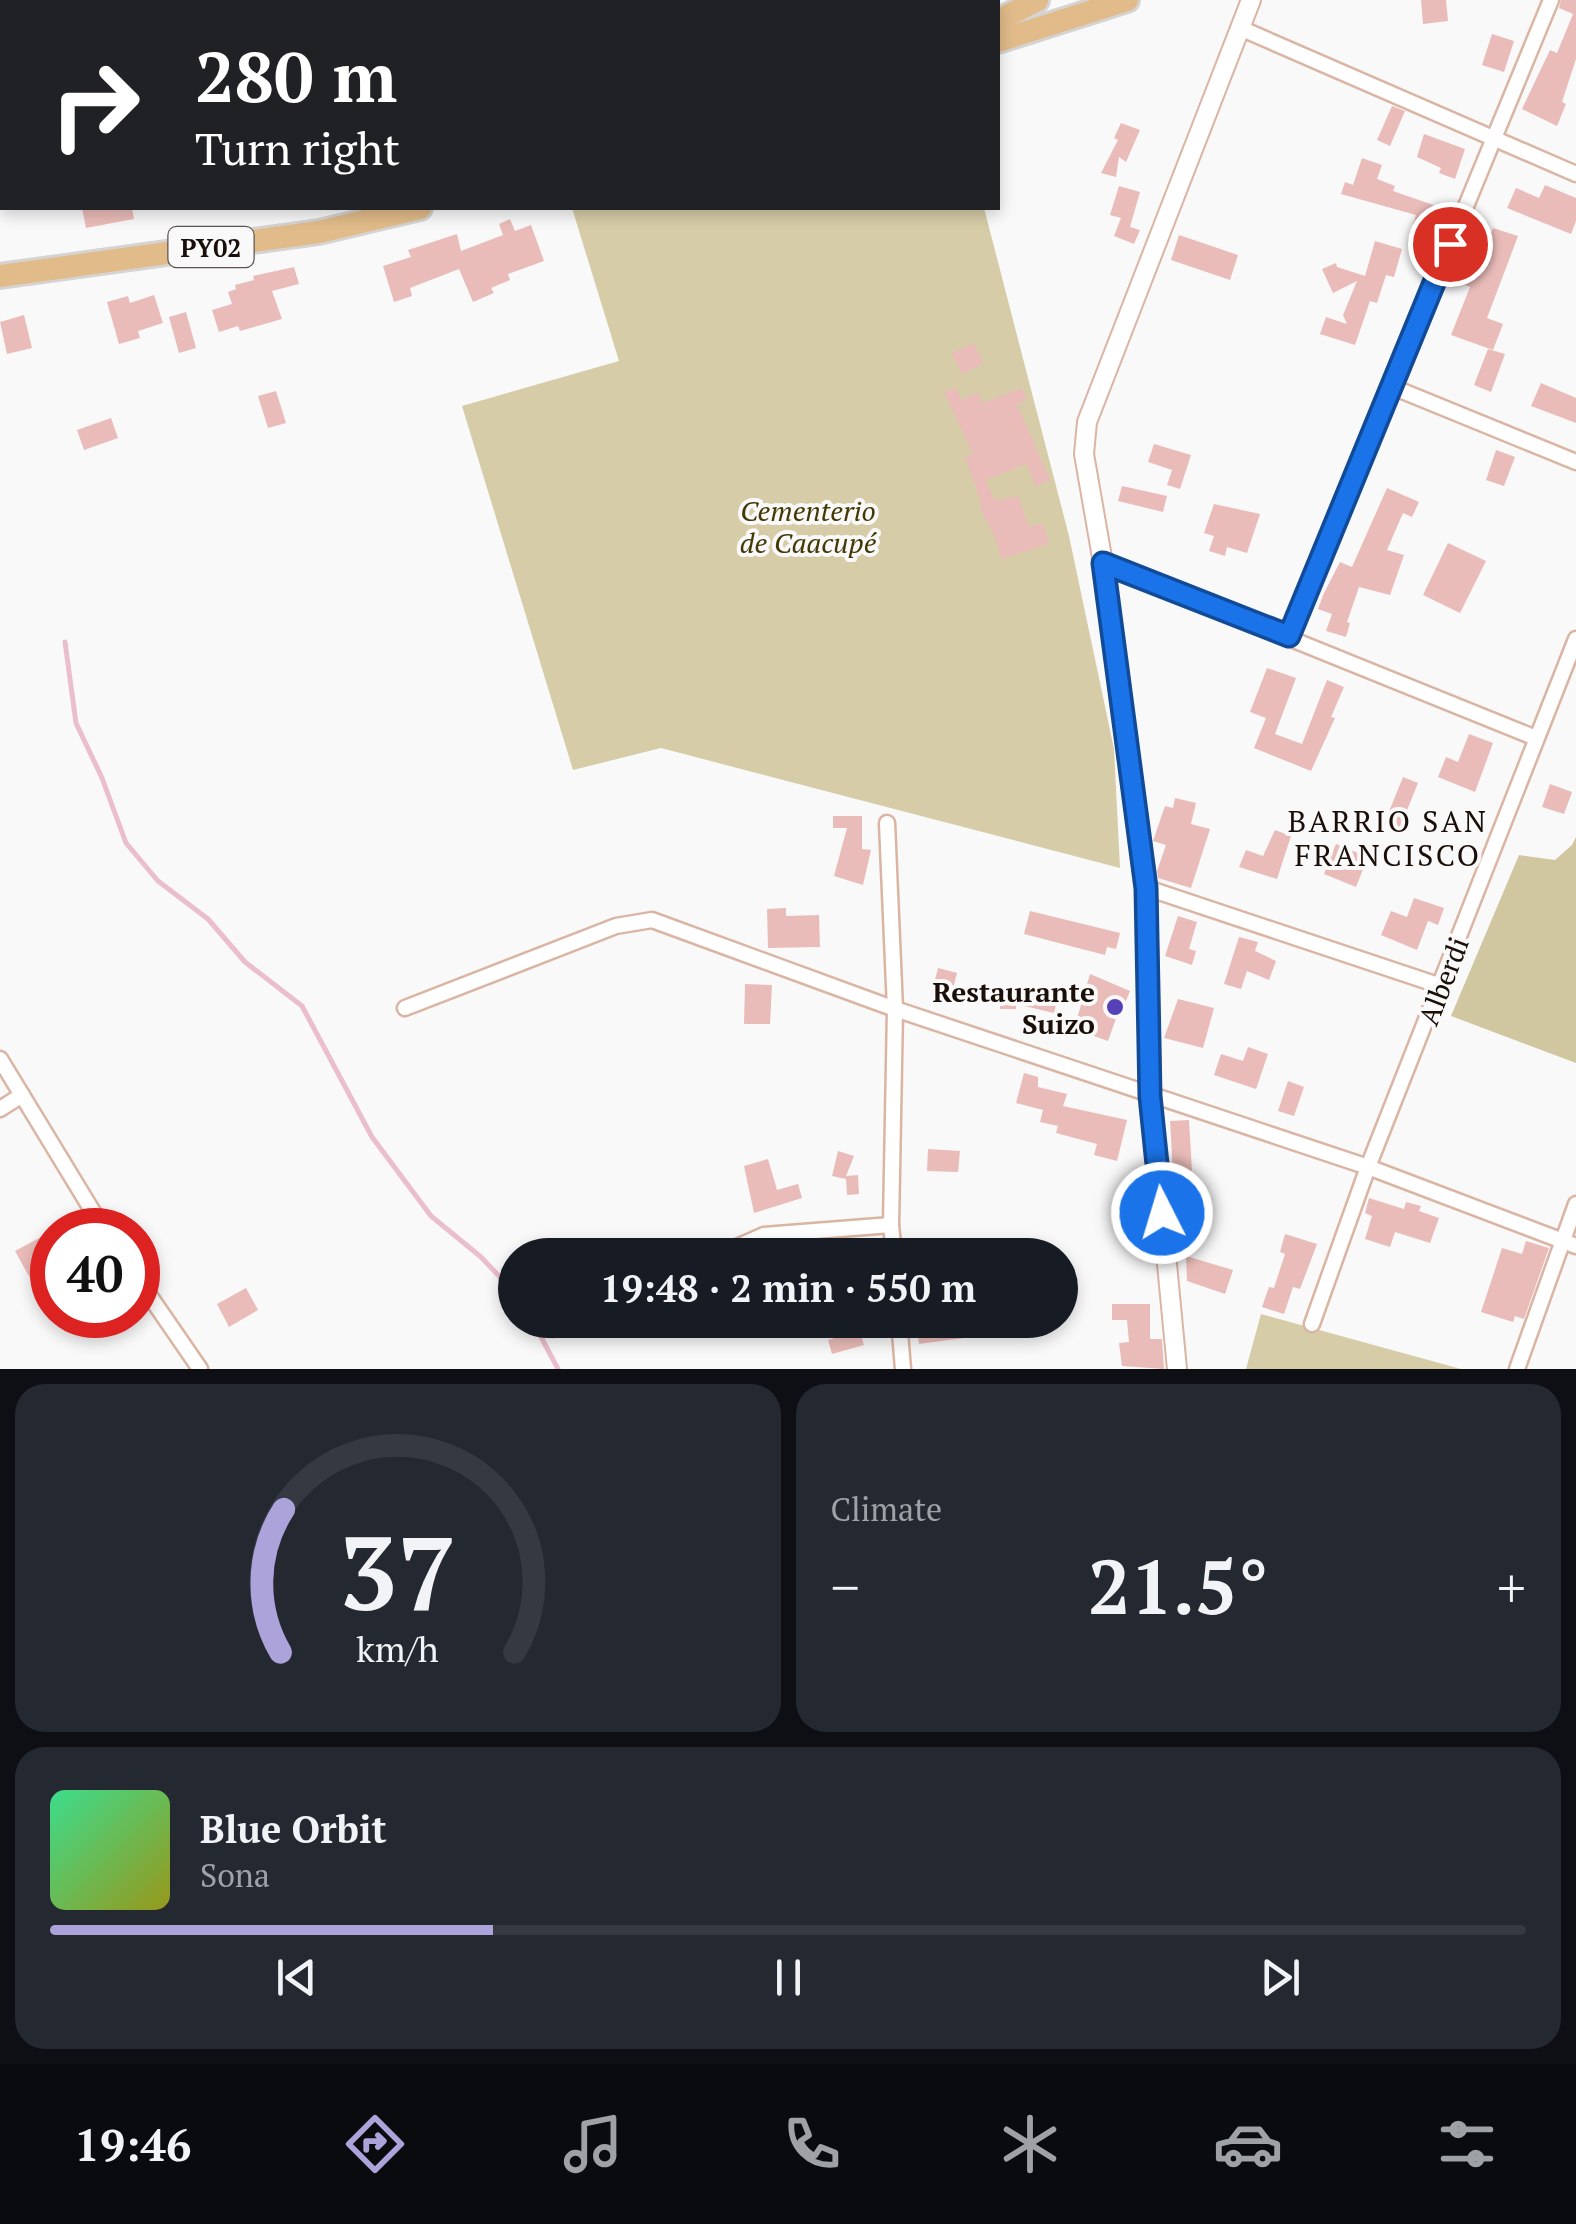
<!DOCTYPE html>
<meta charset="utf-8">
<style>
:root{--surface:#171b24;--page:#242831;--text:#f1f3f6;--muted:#9ea1a6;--line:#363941;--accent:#aca3db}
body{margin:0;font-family:"PT Serif",serif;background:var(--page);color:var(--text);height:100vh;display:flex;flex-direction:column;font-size:38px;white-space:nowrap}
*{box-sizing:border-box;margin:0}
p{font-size:32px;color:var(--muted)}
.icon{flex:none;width:55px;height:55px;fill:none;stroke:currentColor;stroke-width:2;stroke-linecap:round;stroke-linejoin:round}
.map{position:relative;height:1369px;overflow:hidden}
.details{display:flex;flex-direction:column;gap:15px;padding:15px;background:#0d0f14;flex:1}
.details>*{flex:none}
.banner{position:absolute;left:0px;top:0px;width:1000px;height:210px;box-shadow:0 5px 15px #0003;background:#202124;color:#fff;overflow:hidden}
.speed{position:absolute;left:30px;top:1208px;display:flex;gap:20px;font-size:50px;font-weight:700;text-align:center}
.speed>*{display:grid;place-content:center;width:130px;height:130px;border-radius:50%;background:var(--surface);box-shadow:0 5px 15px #0003;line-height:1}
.speed .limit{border:15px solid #d22;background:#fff;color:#111}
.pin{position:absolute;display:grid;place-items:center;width:85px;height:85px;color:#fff;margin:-42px;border:5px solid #fff;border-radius:50%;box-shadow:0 2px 10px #0007}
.me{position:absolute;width:110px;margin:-55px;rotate:355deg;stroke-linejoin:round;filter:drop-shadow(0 0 8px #0008)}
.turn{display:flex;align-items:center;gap:35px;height:210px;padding:0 30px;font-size:45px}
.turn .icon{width:130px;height:130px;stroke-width:2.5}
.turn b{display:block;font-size:70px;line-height:85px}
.big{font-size:75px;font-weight:700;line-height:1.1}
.details .tile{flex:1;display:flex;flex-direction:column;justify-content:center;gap:15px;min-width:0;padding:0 35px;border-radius:30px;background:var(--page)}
.details .dial{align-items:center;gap:0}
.dial svg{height:260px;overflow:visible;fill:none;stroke:var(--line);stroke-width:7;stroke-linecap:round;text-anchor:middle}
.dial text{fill:var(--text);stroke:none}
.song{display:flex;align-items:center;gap:30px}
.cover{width:120px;height:120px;border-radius:15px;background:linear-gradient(135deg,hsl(150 70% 55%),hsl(60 70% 35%))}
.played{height:10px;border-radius:5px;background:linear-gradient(90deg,var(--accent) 30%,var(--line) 30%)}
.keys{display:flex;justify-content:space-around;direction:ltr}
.heat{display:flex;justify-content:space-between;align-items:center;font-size:55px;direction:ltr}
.details .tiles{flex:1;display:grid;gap:15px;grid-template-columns:1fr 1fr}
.tile:last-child{grid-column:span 2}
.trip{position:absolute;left:498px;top:1238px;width:580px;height:100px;border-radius:50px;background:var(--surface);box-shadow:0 5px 15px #0003;font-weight:700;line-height:100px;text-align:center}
.tabs{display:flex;height:160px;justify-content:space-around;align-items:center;background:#090b0e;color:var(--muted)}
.tabs .icon{width:70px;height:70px}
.tabs .selected{color:var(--accent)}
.tabs b{font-size:45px;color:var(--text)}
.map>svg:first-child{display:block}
.green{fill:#d6cca7}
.forest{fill:#d0c69f}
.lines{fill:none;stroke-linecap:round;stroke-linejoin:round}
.stream{stroke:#eabecc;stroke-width:5}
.building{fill:#eabcb9}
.minor-casing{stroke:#dab5a3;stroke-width:19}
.tertiary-casing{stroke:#dab5a3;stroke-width:22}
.primary-casing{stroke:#d6d4d3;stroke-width:28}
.minor{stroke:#fff;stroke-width:14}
.tertiary{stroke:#fff;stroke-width:18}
.primary{stroke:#e1bb89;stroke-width:22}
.route-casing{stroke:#114b97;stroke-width:25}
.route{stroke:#1a73e8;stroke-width:18}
.poi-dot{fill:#5741b9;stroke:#f9f9f9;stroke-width:4}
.labels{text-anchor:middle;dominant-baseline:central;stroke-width:8;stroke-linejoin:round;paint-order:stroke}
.shield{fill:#f9f9f9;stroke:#5d5450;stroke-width:2.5}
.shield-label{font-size:25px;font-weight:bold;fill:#1a0e08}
.park-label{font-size:28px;font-style:italic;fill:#443805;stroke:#f9f9f9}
.street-label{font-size:28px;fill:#1a0e08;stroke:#f9f9f9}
.poi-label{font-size:28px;font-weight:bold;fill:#1a0e08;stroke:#f9f9f9;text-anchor:end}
.neighbourhood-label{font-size:30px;letter-spacing:2.5px;fill:#1a0e08;stroke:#f9f9f9}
</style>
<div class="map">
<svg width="1576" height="1369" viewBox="0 0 1576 1369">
<rect width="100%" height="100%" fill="#f9f9f9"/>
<g class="green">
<path d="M572 208H984L1069 536 1114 749 1120 868 661 748 573 770 462 406 619 361Z"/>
<path d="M1261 1314 1461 1369H1246Z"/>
</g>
<path class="forest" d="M1576 837V1063L1451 1016 1519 855 1555 860 1572 845Z"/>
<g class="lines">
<g class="stream">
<path d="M65 642 76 723 102 778 126 843 158 881 208 919 245 962 302 1006 372 1137 431 1216 481 1257 515 1293"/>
<path d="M532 1320 558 1369"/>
</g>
</g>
<g class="building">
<path d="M1421 0H1446L1448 21 1423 24Z"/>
<path d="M1561 0H1576V59L1562 102 1566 104 1557 126 1522 109 1550 50 1557 53 1573 14 1559 8Z"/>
<path d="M1492 34 1514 41 1504 72 1482 65Z"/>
<path d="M1392 106 1405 111 1390 146 1377 140Z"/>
<path d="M1121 123 1140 130 1126 162 1119 157 1116 177 1101 173 1118 140 1114 138Z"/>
<path d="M1424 134 1465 149 1455 179 1439 173 1441 168 1417 157Z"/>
<path d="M1362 158 1382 165 1377 179 1395 186 1393 191 1439 207 1431 231 1413 224 1416 215 1341 194 1345 182 1353 185Z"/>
<path d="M1545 185 1576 198V221L1571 234 1507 208 1516 188 1539 198Z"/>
<path d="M1119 186 1140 192 1130 227 1140 230 1134 244 1114 236 1121 218 1110 215Z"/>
<path d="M82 208H132L134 219 86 228Z"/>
<path d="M510 219 515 231 531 225 544 261 508 274 510 280 491 288 494 293 473 302 459 269 410 288 412 296 394 302 383 266 411 257 408 250 457 234 461 251 503 235 499 224Z"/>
<path d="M1493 228 1518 236 1487 318 1503 324 1493 350 1451 335 1470 287 1458 282 1464 267 1476 272Z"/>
<path d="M1179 235 1238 255 1230 280 1171 260Z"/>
<path d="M1375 241 1402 249 1394 277 1386 275 1377 303 1370 301 1355 345 1320 334 1326 317 1347 324 1343 315 1357 281 1333 293 1322 269 1336 263 1337 267 1365 276Z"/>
<path d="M294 267 299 284 272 291 282 319 240 331 238 326 219 332 212 310 232 304 228 292 236 289 235 285 254 280 253 276Z"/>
<path d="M154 295 163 323 138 331 140 338 119 344 107 302 128 296 130 303Z"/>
<path d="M186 312 196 348 179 353 169 317Z"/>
<path d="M24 315 32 348 7 354 0 322Z"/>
<path d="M974 343 983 364 962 374 952 353Z"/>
<path d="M1488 349 1505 354 1491 392 1474 385Z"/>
<path d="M1541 383 1576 398V423L1531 406Z"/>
<path d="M956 387 961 400 978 392 983 403 1022 388 1027 400 1017 404 1050 480 1035 486 1027 464 985 480 996 500 1018 496 1029 526 1043 524 1049 544 1001 559 995 538 979 506 982 505 965 457 973 454 944 392Z"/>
<path d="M276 391 286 423 268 428 258 396Z"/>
<path d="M111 418 118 438 84 450 77 430Z"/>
<path d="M1154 444 1191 455 1180 489 1167 485 1172 470 1148 462Z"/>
<path d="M1496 450 1515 457 1504 486 1486 480Z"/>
<path d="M1122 486 1167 496 1163 512 1118 501Z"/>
<path d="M1387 488 1419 502 1412 517 1403 513 1387 550 1404 555 1390 595 1359 587 1347 622 1350 623 1346 637 1326 631 1332 614 1318 609 1324 593 1340 562 1352 567Z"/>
<path d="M1214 504 1260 514 1247 553 1227 547 1225 556 1209 551 1214 536 1204 533Z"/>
<path d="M1448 543 1486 561 1460 613 1423 595Z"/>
<path d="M1267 668 1296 678 1275 734 1302 744 1327 680 1344 687 1331 717 1335 718 1311 771 1254 748 1266 718 1250 712Z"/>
<path d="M1469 734 1493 743 1475 792 1438 777 1446 757 1458 762Z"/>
<path d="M1403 777 1418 783 1399 830 1384 824Z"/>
<path d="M1550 784 1572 792 1564 814 1542 807Z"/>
<path d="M1175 798 1196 803 1191 824 1210 829 1191 888 1158 878 1157 871 1166 845 1153 841 1165 806 1173 808Z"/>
<path d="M833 816H862V849L871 850 863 885 834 876 847 828H833Z"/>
<path d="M1275 830 1291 836 1277 879 1239 867 1246 850 1263 856Z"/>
<path d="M1336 844 1368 857 1356 887 1324 874Z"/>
<path d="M1414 898 1444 908 1438 925 1428 921 1417 950 1381 935 1391 911 1407 917Z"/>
<path d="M786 908V916L819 915 820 947 768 948 767 909Z"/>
<path d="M1030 911 1120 933 1116 949 1107 947 1105 955 1024 934Z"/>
<path d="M1178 916 1197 922 1189 949 1196 951 1192 965 1165 956Z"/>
<path d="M1239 937 1258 942 1255 951 1276 961 1269 980 1247 971 1241 989 1224 984Z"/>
<path d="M938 968 957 973 950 1000 931 995Z"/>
<path d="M1090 974 1130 991 1123 1008 1120 1007 1108 1041 1074 1029Z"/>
<path d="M745 984 772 985 770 1024H744Z"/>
<path d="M1000 986H1032L1059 992 1054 1013 1016 1004V1009H1000Z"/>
<path d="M1178 999 1214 1008 1203 1048 1164 1038Z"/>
<path d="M1248 1047 1268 1054 1256 1089 1214 1075 1221 1054 1243 1061Z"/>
<path d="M1024 1073 1038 1077V1087L1067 1094 1063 1106 1127 1120 1117 1161 1094 1155 1097 1144 1056 1133 1058 1126 1040 1122 1043 1110 1016 1103Z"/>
<path d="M1288 1081 1304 1087 1294 1116 1278 1111Z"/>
<path d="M1189 1120 1192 1171 1173 1173 1170 1121Z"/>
<path d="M928 1149 960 1151 958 1172 927 1171Z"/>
<path d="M838 1151 854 1156 846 1176 858 1175 859 1194 847 1195 846 1179 832 1176Z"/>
<path d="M768 1159 777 1190 798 1184 802 1198 754 1213 744 1166Z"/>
<path d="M1369 1198 1404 1209 1406 1202 1421 1206 1419 1211 1439 1218 1430 1243 1395 1232 1390 1247 1365 1239 1372 1216 1365 1213Z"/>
<path d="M52 1231V1278L35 1287 15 1251Z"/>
<path d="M1285 1234 1317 1244 1300 1289 1293 1287 1284 1314 1262 1307 1269 1287 1274 1288 1285 1254 1280 1252Z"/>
<path d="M939 1241H1005V1255H922L921 1242Z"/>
<path d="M1526 1241 1549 1248 1524 1319 1515 1316 1513 1322 1481 1312 1502 1248 1522 1254Z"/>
<path d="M1186 1256 1233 1270 1225 1294 1187 1281Z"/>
<path d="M246 1288 258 1310 229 1327 217 1304Z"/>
<path d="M1112 1304H1150V1339H1162L1164 1369 1122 1366 1119 1343 1129 1342 1127 1320H1112Z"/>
<path d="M840 1320H857L864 1345 832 1354 828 1340 841 1336Z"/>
<path d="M916 1320H961L964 1338 919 1344Z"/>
</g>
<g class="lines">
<defs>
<g id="minor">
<path d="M742 0V2"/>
<path d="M437 2 449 0"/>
<path d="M1240 28 1576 174"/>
<path d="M0 108H2"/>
<path d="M1390 386 1576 462"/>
<path d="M1103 563 1536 738"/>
<path d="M1289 635 1551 0"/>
<path d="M887 823 895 1009 891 1225 894 1255"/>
<path d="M1147 888 1441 986"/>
<path d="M405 1008 616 926 652 920 895 1009 1368 1167 1576 1246"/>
<path d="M0 1059 104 1230"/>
<path d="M0 1109 22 1095"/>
<path d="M719 1255 764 1235 891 1225"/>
<path d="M138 1279 200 1369"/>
<path d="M899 1320 903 1369"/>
<path d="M1312 1324 1368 1167 1576 639"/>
<path d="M553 1329 574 1320"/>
<path d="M1517 1369 1576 1204"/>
</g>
<path id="tertiary" d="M1177 1369 1151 1096 1147 888 1103 563 1084 454 1087 422 1251 0"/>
<g id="primary">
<path d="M998 21 1037 0"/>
<path d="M998 41 1127 0"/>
<path d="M0 276 319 232 420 208"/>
</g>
</defs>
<use href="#minor" class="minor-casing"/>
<use href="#tertiary" class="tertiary-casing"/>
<use href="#primary" class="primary-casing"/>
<use href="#minor" class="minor"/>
<use href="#tertiary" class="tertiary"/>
<use href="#primary" class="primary"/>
</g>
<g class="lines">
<defs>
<path id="route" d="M1162 1213 1150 1096 1146 888 1103 563 1289 636 1450 244"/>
</defs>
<use href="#route" class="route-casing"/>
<use href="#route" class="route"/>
</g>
<circle class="poi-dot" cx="1115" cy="1007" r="10"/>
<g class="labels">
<rect class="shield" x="168.5" y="227" width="85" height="40" rx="8"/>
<g class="shield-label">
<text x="211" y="247">PY02</text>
</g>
<g class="park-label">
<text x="808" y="510">Cementerio<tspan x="808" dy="32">de Caacupé</tspan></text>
</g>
<g class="street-label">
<text transform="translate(1443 981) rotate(-69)">Alberdi</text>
</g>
<g class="poi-label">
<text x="1095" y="991">Restaurante<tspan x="1095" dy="32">Suizo</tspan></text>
</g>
<g class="neighbourhood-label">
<text x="1388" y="821">BARRIO SAN<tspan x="1388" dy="34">FRANCISCO</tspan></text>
</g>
</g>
</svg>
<div class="speed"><div class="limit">40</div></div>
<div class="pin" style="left:1450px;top:244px;background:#d93025"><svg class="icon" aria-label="arrive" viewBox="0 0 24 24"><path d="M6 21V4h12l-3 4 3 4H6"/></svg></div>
<svg class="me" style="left:1162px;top:1213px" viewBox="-20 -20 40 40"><circle r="17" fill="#1a73e8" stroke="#fff" stroke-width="3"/><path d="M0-11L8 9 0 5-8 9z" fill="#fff"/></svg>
<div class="trip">19:48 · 2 min · 550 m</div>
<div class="banner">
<div class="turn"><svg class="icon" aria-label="right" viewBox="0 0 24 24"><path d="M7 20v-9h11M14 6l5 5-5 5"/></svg><div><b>280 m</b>Turn right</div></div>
</div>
</div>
<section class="details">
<div class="tiles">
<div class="tile dial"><svg viewBox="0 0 100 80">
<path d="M14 69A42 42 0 1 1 86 69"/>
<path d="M14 69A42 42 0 0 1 15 25" stroke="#aca3db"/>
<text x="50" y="56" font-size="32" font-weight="700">37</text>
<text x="50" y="72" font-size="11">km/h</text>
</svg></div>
<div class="tile"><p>Climate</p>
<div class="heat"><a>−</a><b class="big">21.5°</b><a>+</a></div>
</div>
<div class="tile">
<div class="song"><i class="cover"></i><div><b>Blue Orbit</b><p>Sona</p></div></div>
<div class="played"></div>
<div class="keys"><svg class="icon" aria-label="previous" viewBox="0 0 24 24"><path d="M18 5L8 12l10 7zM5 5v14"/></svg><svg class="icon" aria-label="pause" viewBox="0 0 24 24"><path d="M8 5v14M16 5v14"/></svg><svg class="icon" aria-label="next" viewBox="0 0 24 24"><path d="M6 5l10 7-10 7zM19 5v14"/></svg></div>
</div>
</div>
</section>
<nav class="tabs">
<b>19:46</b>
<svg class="icon selected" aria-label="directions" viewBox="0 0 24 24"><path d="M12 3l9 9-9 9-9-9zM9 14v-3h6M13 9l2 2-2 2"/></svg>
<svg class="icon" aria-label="music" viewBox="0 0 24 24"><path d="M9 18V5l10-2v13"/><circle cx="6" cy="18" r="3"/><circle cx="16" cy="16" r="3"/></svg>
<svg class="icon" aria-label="phone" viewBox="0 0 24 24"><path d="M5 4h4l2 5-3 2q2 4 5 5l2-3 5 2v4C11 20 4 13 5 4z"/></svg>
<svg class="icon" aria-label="climate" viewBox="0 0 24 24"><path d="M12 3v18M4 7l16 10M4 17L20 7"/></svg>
<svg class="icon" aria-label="car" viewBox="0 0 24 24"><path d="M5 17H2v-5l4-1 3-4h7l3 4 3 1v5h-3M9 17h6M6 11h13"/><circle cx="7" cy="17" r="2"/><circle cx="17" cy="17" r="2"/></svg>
<svg class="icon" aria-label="filters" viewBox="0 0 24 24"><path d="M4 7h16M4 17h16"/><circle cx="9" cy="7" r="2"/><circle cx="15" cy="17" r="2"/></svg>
</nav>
